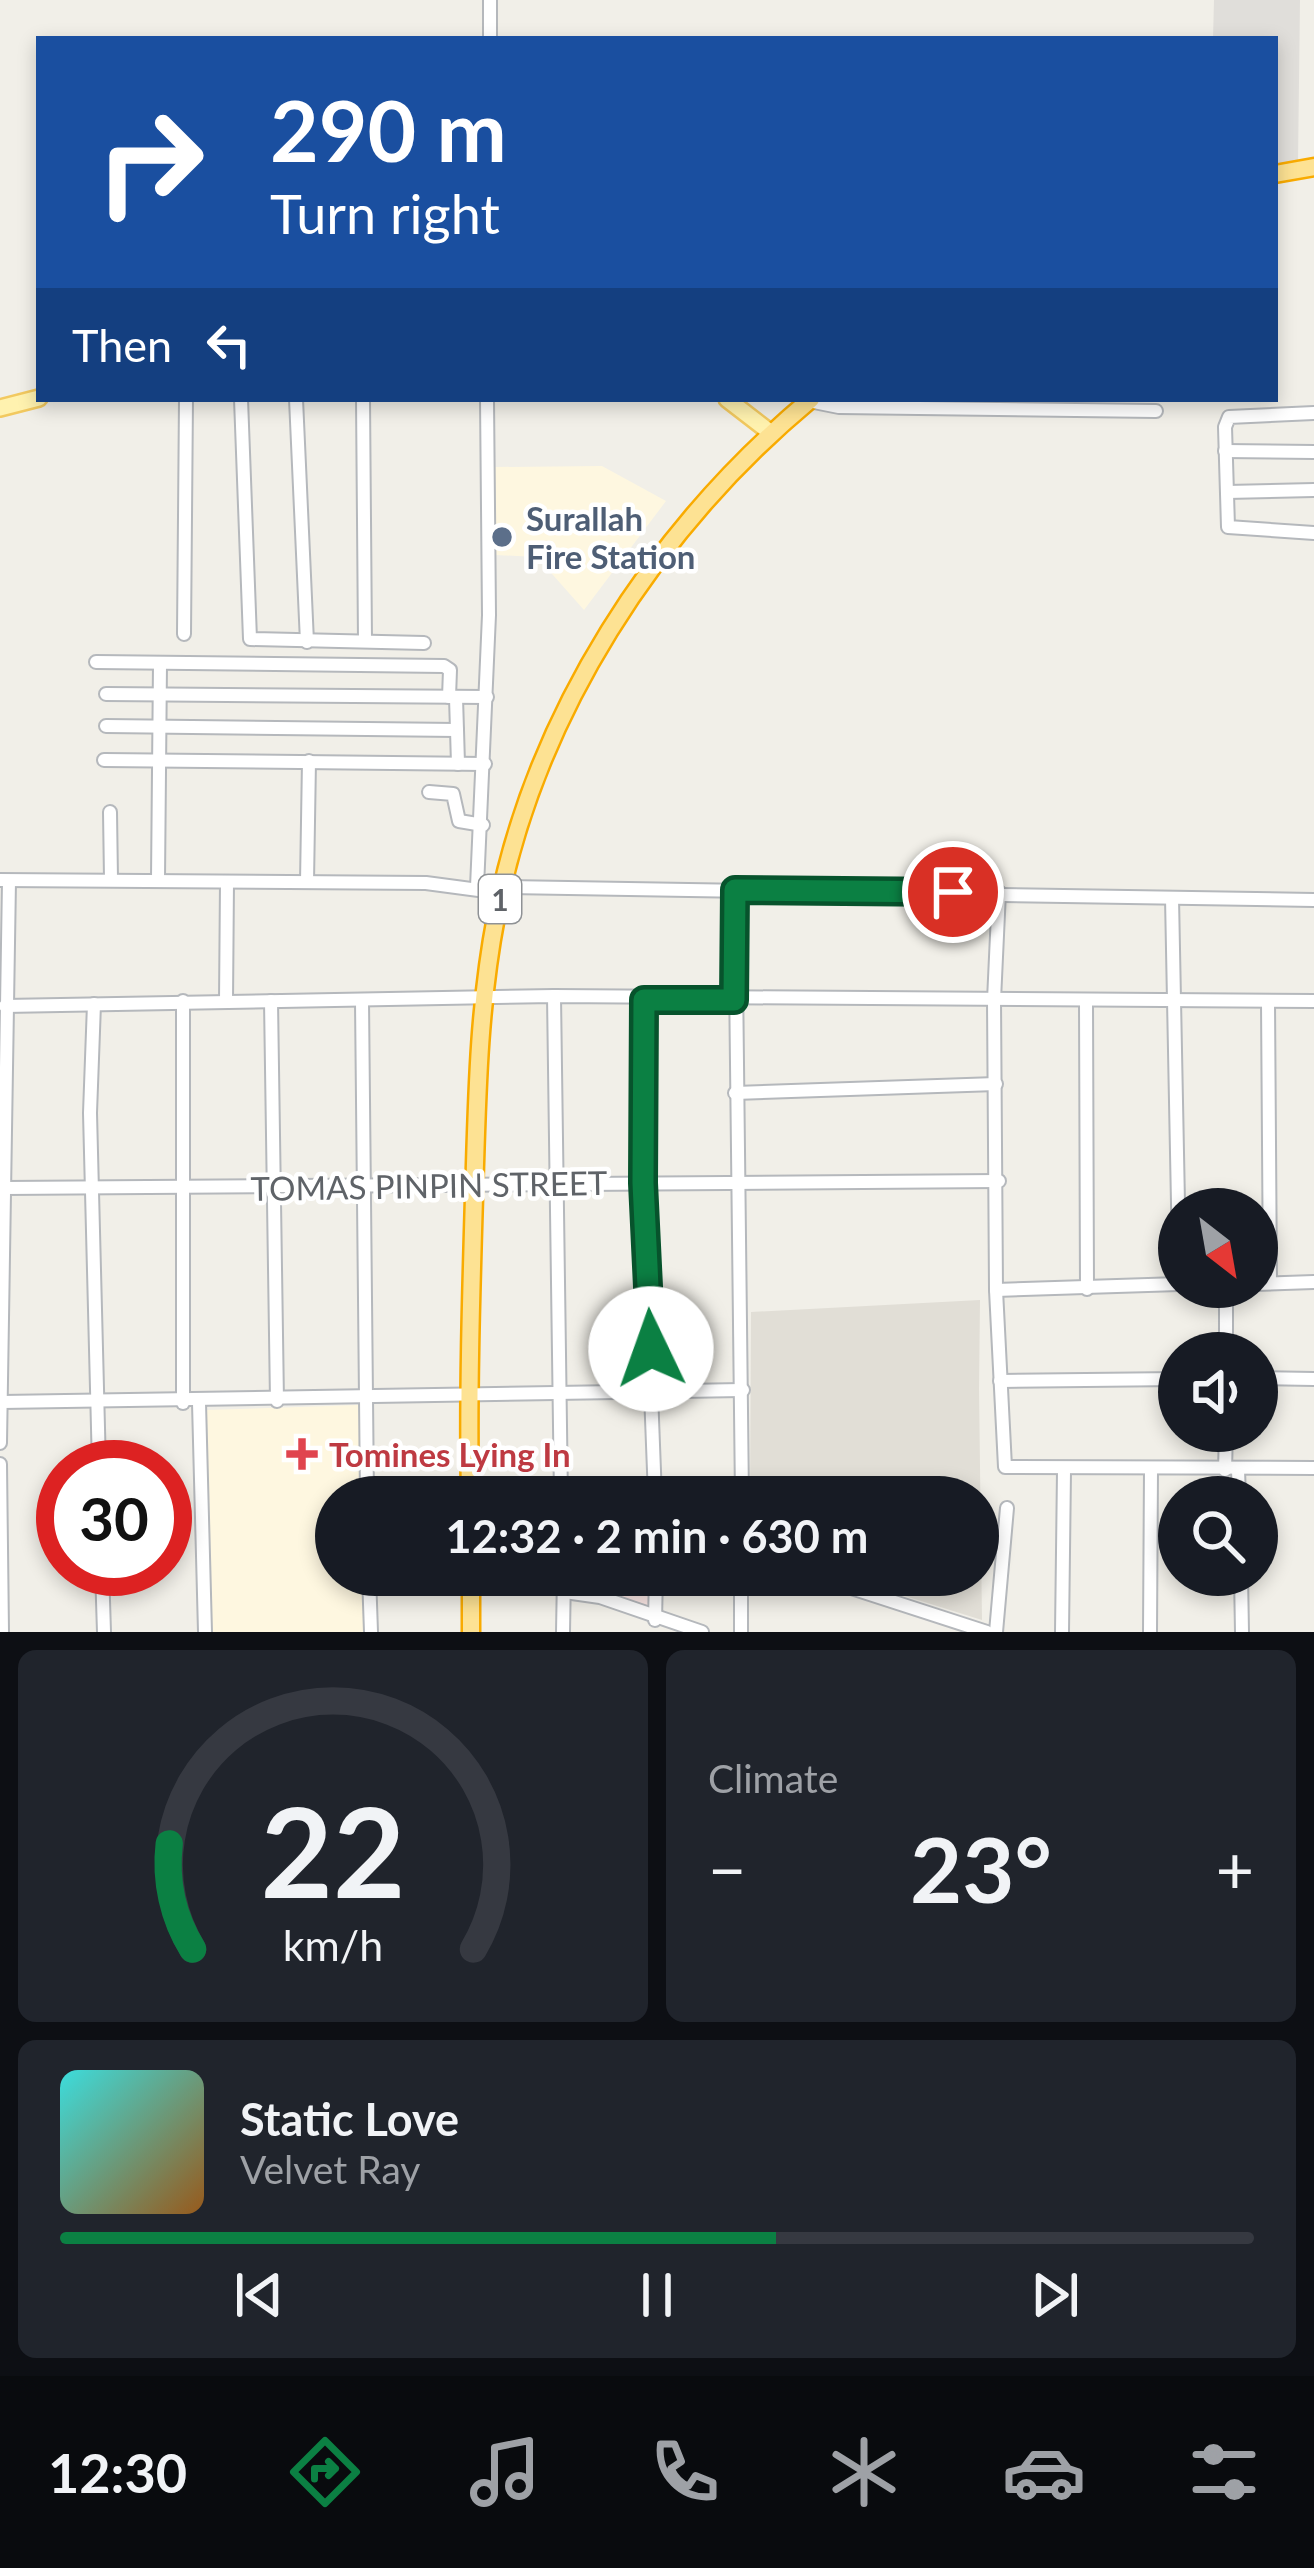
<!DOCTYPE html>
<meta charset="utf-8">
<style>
:root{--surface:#171b24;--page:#20242c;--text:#f1f3f6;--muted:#9ea1a6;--line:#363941;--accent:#0b8043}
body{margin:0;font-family:Lato,sans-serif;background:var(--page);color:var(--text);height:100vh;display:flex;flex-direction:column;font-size:45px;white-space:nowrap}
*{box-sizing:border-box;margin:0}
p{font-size:39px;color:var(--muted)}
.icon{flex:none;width:66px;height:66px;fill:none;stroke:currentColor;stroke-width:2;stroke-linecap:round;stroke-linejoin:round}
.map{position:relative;height:1632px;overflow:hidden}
.sheet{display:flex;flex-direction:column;gap:18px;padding:18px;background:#0d0f14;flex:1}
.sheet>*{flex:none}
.guide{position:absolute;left:36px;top:36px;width:1242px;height:366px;border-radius:0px;box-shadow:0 6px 18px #0003;background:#1a4fa0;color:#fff;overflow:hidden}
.needle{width:78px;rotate:149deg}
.fabs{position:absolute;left:1158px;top:1188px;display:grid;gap:24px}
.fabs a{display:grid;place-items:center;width:120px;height:120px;border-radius:50%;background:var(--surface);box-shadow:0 6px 18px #0003;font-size:60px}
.speed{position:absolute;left:36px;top:1440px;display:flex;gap:24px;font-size:60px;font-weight:700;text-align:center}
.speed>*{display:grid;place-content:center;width:156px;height:156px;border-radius:50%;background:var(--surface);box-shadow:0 6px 18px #0003;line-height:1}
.speed .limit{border:18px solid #d22;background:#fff;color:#111}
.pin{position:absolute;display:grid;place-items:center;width:102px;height:102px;color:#fff;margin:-51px;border:6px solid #fff;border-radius:50%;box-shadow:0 3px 12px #0007}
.me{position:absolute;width:132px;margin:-66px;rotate:357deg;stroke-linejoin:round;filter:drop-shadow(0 0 9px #0008)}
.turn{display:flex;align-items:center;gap:42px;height:252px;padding:0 36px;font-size:54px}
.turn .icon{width:156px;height:156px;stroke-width:2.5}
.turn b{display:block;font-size:84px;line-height:102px}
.then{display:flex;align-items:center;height:114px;padding:0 36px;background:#0003;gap:24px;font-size:45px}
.big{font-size:90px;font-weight:700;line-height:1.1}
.sheet .widget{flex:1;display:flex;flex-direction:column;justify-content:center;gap:18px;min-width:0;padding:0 42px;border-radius:18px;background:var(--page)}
.sheet .dial{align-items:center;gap:0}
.dial svg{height:312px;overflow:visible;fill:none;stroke:var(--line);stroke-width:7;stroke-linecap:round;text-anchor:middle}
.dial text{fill:var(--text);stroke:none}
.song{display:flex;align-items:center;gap:36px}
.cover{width:144px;height:144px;border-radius:18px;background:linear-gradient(135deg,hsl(180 70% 55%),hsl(30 70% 35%))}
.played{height:12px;border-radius:6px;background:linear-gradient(90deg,var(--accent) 60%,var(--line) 60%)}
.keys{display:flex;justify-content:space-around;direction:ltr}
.heat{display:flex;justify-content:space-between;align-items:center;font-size:66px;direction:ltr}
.sheet .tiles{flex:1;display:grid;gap:18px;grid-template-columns:1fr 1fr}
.widget:last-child{grid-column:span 2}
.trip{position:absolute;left:315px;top:1476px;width:684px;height:120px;border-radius:60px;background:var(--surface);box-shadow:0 6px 18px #0003;font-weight:700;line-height:120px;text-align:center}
.menu{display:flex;height:192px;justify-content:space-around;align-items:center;background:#090b0e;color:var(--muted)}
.menu .icon{width:84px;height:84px}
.menu .selected{color:var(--accent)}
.menu b{font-size:54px;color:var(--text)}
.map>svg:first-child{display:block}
.commercial{fill:#fef7e0}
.industrial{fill:#e0deda}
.education{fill:#e1ded6}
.medical{fill:#fce8e6}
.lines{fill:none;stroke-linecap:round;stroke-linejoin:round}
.minor-casing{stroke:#b5b8bc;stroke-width:16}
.major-casing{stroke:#f2c960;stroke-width:20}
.highway-casing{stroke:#f9ab00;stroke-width:21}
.minor{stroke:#fff;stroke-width:12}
.major{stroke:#fff2af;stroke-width:15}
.highway{stroke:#fde293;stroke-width:16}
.route-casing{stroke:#07532c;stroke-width:30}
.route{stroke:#0b8043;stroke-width:21}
.service-dot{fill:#5c6f8a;stroke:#fff;stroke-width:4.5}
.health-dot{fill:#e0444e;stroke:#fff;stroke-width:4.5}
.labels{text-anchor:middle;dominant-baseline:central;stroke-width:9;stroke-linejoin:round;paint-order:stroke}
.shield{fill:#fff;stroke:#8f9295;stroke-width:3}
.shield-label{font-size:30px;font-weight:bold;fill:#5f6368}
.service-label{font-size:33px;font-weight:bold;fill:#4e5e75;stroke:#fff;text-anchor:start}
.street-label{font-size:33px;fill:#5f6368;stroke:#fff}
.health-label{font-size:33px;font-weight:bold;fill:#be3a42;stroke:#fff;text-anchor:start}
</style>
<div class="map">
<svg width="1314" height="1632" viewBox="0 0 1314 1632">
<rect width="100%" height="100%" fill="#f1efe8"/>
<g class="commercial">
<path d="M602 466 666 501 584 610 537 557 495 555V467Z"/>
<path d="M359 1405 361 1497H336V1575H363L365 1632H209L207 1410Z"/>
</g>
<path class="industrial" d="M1214 0H1300L1298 163 1275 166V39H1213Z"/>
<path class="education" d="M980 1300 979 1389 982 1620 838 1575H978V1497H750L751 1312Z"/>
<path class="medical" d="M567 1575H651L653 1598 645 1611 567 1586Z"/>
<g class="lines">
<defs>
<g id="minor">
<path d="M490 39V0"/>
<path d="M241 399 250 639 424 643"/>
<path d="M296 399 307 642"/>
<path d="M363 399 365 641"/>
<path d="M809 401 839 407 1156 411"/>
<path d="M1314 413 1229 417 1225 427 1228 527 1314 533"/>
<path d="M1225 451 1314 452"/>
<path d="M1227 492 1314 490"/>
<path d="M184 634 186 399"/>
<path d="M96 662 444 666 450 670 449 697"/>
<path d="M106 694 487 697"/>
<path d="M106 726 457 730 456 698"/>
<path d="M457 730 458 764"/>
<path d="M104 760 485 764"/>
<path d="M429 792 453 794 459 821 483 825"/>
<path d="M110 812 111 879"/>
<path d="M158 879 160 664"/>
<path d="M0 880 426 883 501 893"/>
<path d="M307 882 309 761"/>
<path d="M477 887 489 615 487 399"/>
<path d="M503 887 1314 900"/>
<path d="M735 890 742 1497"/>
<path d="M999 892 994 1000 996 1290 1005 1467 1314 1468"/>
<path d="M1172 898 1179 1254"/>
<path d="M554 996 561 1497"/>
<path d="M645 999 643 1183 655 1497"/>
<path d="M183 1001V1403"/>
<path d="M226 1001 227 882"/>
<path d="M271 1001 277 1401"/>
<path d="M362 1001 367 1497"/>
<path d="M1086 1002 1087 1289"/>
<path d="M1268 1002 1270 1283"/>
<path d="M94 1004 90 1113 99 1467"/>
<path d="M5 1006 554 996 1314 1001"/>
<path d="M735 1093 996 1084"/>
<path d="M4 1188 999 1181"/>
<path d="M1257 1284 1314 1282"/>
<path d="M1226 1287V1353"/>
<path d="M996 1290 1179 1284"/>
<path d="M1257 1378 1314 1379"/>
<path d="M1000 1381 1179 1379"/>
<path d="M2 1402 743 1390"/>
<path d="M199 1403 205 1632"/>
<path d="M0 1443 9 881"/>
<path d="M0 1464 2 1631"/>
<path d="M1225 1470 1226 1431"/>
<path d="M1238 1470 1239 1497"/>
<path d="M102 1569 104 1632"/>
<path d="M369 1575 371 1632"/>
<path d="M811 1575 987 1632"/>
<path d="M1241 1575 1242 1632"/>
<path d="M565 1592 600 1597 702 1632"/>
<path d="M655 1620 656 1575"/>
<path d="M563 1632 564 1575"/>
<path d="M741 1632V1575"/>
<path d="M996 1632 1007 1508"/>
<path d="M1062 1632 1064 1471"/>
<path d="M1150 1632 1151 1470"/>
</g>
<g id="major">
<path d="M727 399 771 433"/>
<path d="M0 408 39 398"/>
</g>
<g id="highway">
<path d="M1275 174 1314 167"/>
<path d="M470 1497C468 1397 471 1297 474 1197 477 1102 478 1010 496 917 534 715 655 529 811 399"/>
<path d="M471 1575V1632"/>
</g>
</defs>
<use href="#minor" class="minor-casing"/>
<use href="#major" class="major-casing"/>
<use href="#highway" class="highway-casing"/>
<use href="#minor" class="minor"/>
<use href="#major" class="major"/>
<use href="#highway" class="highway"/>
</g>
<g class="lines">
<defs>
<path id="route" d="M651 1349 643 1183 644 1000H734L735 890 953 892"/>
</defs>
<use href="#route" class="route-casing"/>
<use href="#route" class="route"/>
</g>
<circle class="service-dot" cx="502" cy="537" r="12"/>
<path class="health-dot" d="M296 1436h12v12h12v12h-12v12h-12v-12h-12v-12h12z"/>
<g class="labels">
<rect class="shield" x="479" y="875" width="42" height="48" rx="9"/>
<g class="shield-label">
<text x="500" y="899">1</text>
</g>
<g class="service-label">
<text x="526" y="518">Surallah<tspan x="526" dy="38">Fire Station</tspan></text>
</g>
<g class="street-label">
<text transform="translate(429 1185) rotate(-1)">TOMAS PINPIN STREET</text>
</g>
<g class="health-label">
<text x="329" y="1454">Tomines Lying In</text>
</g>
</g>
</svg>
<div class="fabs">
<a><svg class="needle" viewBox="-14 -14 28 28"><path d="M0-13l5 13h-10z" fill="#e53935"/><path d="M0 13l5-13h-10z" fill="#9ea1a6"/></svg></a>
<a><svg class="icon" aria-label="sound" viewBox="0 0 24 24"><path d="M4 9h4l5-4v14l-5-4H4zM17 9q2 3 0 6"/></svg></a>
<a><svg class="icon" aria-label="search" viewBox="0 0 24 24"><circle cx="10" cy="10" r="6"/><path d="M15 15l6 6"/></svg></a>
</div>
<div class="speed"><div class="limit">30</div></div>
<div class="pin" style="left:953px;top:892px;background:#d93025"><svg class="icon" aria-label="arrive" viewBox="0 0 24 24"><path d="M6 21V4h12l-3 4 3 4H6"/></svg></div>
<svg class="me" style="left:651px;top:1349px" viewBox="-20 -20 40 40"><circle r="19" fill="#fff"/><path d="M0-13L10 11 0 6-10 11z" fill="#0b8043"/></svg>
<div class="trip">12:32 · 2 min · 630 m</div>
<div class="guide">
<div class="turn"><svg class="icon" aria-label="right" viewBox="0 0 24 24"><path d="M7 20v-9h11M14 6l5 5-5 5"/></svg><div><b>290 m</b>Turn right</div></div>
<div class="then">Then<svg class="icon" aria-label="left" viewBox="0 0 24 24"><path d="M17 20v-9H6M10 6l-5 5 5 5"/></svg></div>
</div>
</div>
<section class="sheet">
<div class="tiles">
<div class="widget dial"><svg viewBox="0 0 100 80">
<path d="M14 69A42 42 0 1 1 86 69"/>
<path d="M14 69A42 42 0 0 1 8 42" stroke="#0b8043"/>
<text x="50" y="56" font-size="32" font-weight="700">22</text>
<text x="50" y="72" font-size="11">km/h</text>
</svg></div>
<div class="widget"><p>Climate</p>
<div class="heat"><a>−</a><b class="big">23°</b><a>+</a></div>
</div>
<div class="widget">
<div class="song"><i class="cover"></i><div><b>Static Love</b><p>Velvet Ray</p></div></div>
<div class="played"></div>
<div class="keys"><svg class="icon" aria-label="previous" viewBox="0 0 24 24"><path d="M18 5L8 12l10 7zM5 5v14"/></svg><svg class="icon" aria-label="pause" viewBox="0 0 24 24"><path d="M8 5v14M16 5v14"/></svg><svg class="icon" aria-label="next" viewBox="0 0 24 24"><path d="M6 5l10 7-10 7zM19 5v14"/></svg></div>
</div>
</div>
</section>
<nav class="menu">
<b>12:30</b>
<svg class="icon selected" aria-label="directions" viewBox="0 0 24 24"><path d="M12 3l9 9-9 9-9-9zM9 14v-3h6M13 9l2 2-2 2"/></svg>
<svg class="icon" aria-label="music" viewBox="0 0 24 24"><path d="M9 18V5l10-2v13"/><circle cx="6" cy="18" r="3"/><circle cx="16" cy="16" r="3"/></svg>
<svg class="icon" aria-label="phone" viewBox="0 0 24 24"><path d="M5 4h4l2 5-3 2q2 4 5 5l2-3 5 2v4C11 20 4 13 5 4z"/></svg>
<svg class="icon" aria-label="climate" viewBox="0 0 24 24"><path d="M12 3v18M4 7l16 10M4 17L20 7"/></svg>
<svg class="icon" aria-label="car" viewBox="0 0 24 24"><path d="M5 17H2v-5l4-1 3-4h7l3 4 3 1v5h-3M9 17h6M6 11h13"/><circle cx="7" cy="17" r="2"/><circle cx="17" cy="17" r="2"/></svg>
<svg class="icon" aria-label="filters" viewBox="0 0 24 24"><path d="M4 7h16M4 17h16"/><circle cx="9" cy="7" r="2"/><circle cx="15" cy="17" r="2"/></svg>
</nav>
